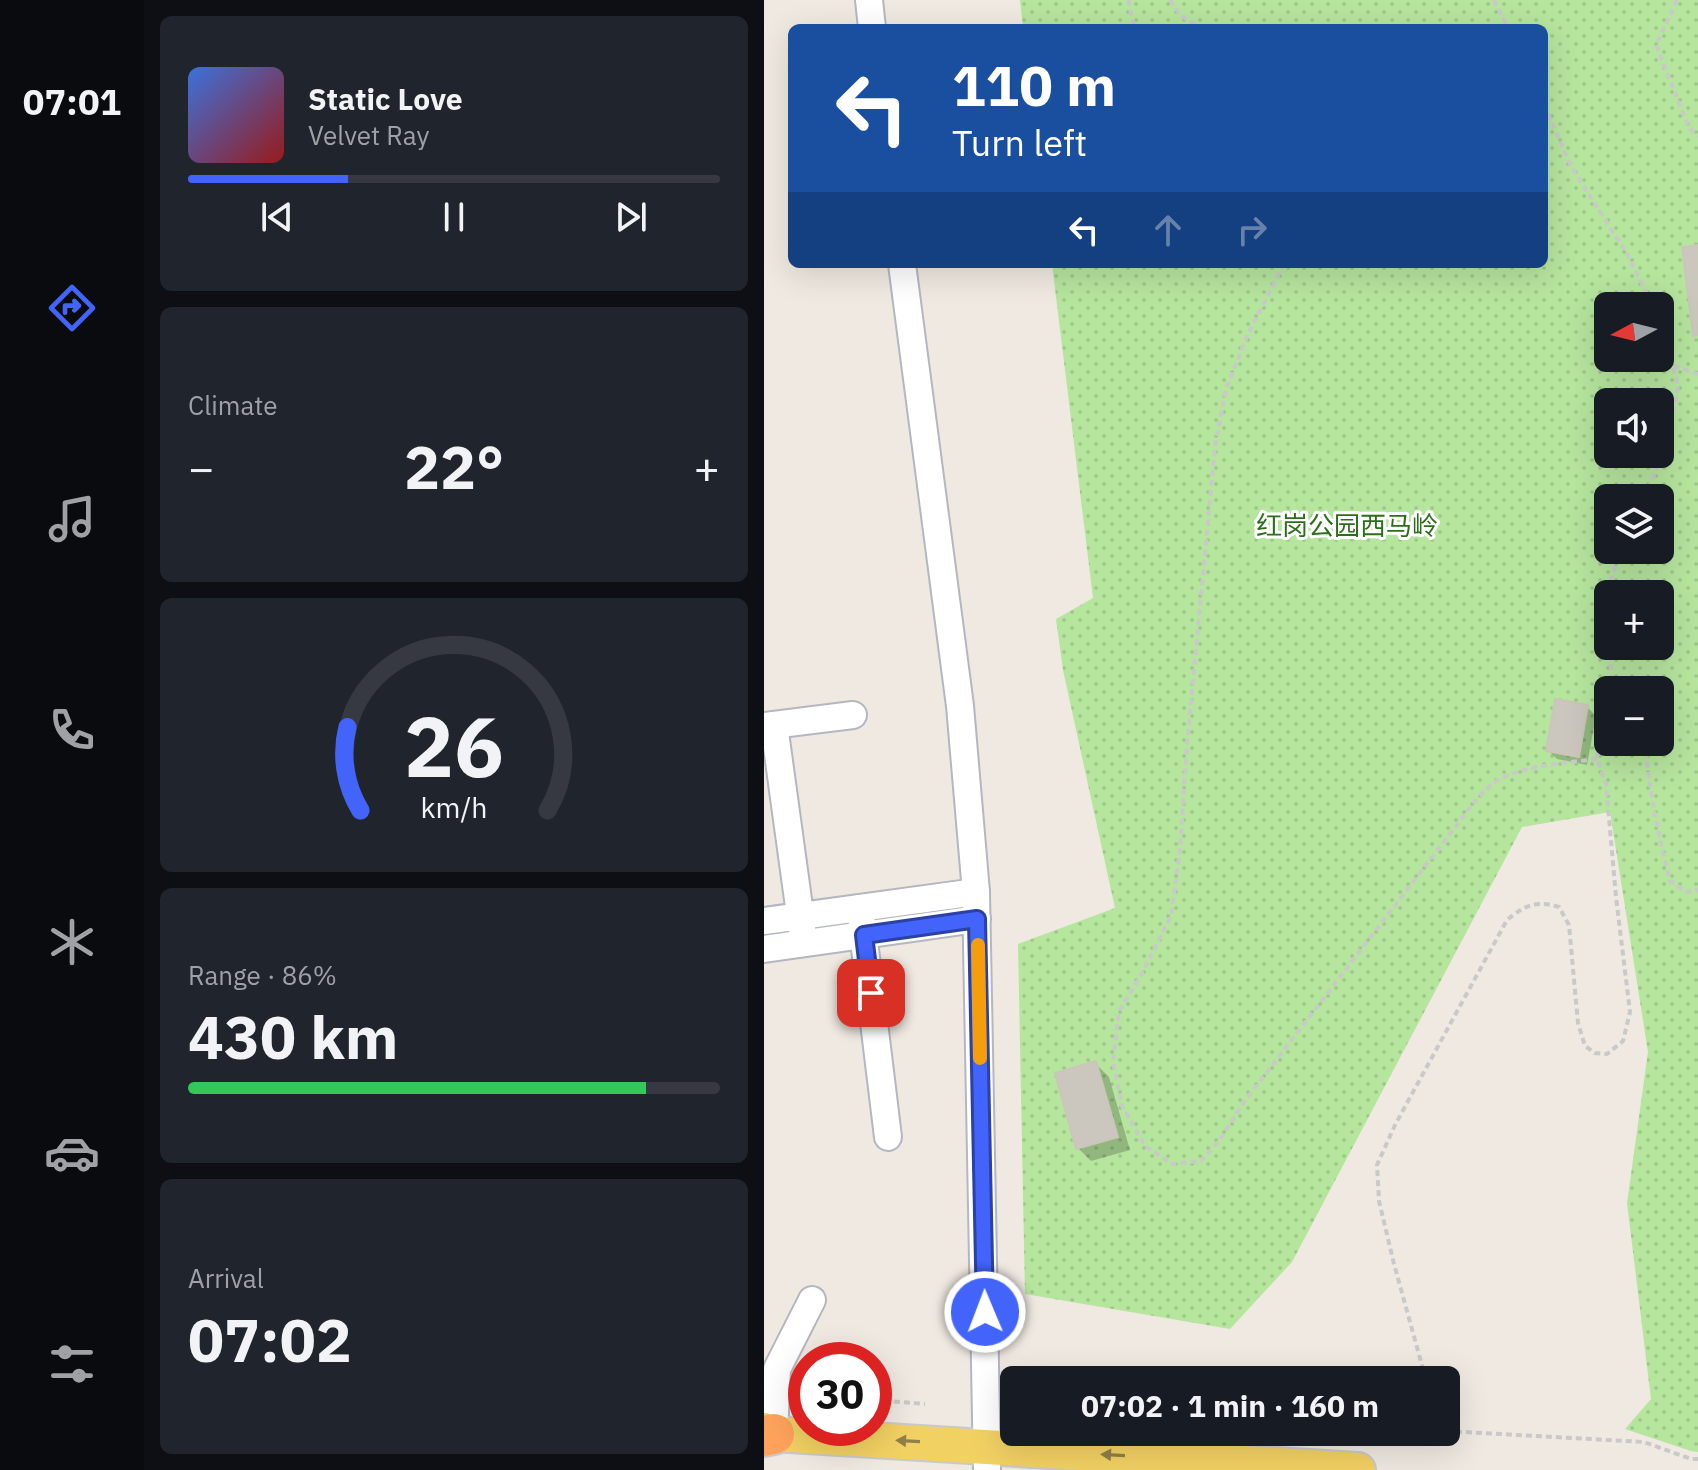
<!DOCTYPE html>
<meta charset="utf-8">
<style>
:root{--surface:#171b24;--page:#20242c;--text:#f1f3f6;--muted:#9ea1a6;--line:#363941;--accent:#4264fb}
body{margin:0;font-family:"IBM Plex Sans","Noto Sans SC",sans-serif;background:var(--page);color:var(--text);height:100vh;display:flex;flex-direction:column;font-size:30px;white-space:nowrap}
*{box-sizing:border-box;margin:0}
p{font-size:26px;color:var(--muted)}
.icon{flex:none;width:44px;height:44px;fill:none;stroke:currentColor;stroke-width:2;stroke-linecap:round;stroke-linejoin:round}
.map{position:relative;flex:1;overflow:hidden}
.details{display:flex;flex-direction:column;gap:16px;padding:16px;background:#0d0f14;width:620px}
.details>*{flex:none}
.hud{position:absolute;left:24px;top:24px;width:760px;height:244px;border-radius:12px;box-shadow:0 8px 32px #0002;background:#1a4fa0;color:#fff;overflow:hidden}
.needle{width:52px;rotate:263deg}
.buttons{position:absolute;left:830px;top:292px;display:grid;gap:16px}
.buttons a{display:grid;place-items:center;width:80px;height:80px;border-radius:12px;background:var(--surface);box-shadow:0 8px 32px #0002;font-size:40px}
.speed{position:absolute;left:24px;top:1342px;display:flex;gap:16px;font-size:40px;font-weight:700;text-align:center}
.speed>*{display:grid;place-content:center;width:104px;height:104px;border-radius:50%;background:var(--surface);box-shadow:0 8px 32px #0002;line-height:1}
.speed .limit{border:12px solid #d22;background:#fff;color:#111}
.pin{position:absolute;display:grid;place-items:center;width:68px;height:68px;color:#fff;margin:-34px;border-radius:16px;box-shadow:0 4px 12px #0006}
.me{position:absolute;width:88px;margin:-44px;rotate:359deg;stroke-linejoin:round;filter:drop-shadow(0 0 6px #0008)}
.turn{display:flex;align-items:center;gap:28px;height:168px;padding:0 32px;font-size:36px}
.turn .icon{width:104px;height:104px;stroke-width:2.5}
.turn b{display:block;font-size:56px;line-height:68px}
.lanes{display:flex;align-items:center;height:76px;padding:0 32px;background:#0003;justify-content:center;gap:40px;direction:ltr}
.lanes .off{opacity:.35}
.big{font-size:60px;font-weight:700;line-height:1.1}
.details .tile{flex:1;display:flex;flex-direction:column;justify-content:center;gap:12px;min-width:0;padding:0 28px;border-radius:12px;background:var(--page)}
.details .dial{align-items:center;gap:0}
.dial svg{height:208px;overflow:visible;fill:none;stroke:var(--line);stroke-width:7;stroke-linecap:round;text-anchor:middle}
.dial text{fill:var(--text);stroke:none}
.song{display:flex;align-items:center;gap:24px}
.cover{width:96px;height:96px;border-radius:12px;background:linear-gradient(135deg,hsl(220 70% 55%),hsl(0 70% 35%))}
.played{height:8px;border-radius:4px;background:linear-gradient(90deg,var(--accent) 30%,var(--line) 30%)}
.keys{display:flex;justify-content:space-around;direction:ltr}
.heat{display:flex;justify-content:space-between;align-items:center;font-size:44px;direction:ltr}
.charge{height:12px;border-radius:6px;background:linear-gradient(90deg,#34c759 86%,var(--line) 0)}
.trip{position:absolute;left:236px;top:1366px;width:460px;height:80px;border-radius:12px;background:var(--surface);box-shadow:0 8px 32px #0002;font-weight:700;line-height:80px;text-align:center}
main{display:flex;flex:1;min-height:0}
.menu{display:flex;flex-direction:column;width:144px;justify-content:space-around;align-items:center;background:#090b0e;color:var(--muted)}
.menu .icon{width:56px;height:56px}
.menu .selected{color:var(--accent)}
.menu b{font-size:36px;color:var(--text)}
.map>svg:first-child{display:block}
.park{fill:url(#park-dots);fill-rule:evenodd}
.shadow{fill:#0003}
.building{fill:#cbc7bf;stroke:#cbc5ba;stroke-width:2}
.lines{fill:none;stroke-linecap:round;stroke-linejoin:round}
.minor-casing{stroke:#b4b7c1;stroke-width:30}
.major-casing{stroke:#c9c9c9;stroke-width:38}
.highway-casing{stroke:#c9c9c9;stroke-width:44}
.path{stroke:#c9c9c9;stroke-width:4;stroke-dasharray:6 4;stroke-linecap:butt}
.minor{stroke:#fff;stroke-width:26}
.major{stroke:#f2d163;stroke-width:34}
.highway{stroke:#ffa35c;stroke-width:40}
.oneway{fill:#908048}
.route-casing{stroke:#2b41a3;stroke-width:20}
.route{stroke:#4264fb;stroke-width:14}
.slow{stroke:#f59e0b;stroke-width:14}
.labels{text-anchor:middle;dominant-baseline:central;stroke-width:6;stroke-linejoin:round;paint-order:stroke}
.park-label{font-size:26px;fill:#2c6e1b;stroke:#fff}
</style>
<main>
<nav class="menu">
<b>07:01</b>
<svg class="icon selected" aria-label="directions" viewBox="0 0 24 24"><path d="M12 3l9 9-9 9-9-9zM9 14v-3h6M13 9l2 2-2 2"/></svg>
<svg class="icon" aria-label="music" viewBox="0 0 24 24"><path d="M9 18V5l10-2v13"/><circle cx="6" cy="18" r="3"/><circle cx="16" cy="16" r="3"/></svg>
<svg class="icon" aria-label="phone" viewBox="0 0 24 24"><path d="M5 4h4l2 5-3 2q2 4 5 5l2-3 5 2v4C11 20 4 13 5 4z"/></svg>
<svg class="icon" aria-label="climate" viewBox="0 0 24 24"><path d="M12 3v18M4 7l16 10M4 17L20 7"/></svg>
<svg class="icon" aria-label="car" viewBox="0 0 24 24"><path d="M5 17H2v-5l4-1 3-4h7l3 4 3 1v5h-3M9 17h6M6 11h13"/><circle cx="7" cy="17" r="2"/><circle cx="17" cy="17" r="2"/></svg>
<svg class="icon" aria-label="filters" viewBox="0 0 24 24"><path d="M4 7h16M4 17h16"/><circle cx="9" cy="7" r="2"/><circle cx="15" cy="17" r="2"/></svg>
</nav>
<section class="details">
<div class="tile">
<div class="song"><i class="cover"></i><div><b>Static Love</b><p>Velvet Ray</p></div></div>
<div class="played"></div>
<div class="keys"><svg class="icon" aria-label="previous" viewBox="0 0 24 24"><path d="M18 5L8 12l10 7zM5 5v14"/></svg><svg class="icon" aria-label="pause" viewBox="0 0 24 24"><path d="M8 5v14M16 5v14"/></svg><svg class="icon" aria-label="next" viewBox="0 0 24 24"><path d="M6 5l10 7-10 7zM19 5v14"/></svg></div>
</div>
<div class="tile"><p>Climate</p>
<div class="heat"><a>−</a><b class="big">22°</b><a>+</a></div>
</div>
<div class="tile dial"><svg viewBox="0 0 100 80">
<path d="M14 69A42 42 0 1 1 86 69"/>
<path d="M14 69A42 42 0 0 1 9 37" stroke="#4264fb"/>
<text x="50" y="56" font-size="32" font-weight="700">26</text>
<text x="50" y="72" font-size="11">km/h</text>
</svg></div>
<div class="tile"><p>Range · 86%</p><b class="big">430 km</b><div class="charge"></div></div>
<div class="tile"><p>Arrival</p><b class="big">07:02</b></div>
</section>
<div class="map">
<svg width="934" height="1470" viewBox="0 0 934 1470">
<defs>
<pattern id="park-dots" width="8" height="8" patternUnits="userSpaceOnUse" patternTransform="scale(2)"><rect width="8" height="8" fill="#b6e59e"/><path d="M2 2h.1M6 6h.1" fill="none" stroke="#9dc588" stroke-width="1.8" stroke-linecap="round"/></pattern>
</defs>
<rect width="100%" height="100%" fill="#efe9e1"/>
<path class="park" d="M256 0H934V1452L927 1451 861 1429 887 1399 863 1203 884 1052 846 812 758 827 528 1262 466 1329 261 1294 254 944 351 908 299 670 292 619 329 598 288 264H780V28H259ZM844 306H896V358H844ZM844 402H896V454H844ZM844 498H896V550H844ZM844 594H896V646H844ZM844 690H896V742H844Z"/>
<g class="shadow">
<path d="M823 707 832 716 823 765 793 759 784 750Z"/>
<path d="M332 1064 345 1077 366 1150 327 1161 314 1148Z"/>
</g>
<g class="building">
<path d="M934 245V335L929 336 918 247Z"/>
<path d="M791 699 824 705 815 757 782 751Z"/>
<path d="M332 1061 354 1137 312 1149 291 1073Z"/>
</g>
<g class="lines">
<defs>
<g id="minor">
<path d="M105 0 108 28"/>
<path d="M138 264 196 706 212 892 223 1470"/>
<path d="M10 725 40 943"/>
<path d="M0 726 89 715"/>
<path d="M96 908 124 1137"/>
<path d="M0 921 212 892"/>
<path d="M0 949 213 919"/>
<path d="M10 1434 13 1369 48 1300"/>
</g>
<path id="major" d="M0 1430 10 1434 594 1470"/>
<path id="highway" d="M0 1436 10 1434"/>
</defs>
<use href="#minor" class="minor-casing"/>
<use href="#major" class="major-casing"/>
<use href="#highway" class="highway-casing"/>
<g class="path">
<path d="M365 0V6L371 28"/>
<path d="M406 0 416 15 436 28"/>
<path d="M730 0 744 28"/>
<path d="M913 0 892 45 925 128 934 136"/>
<path d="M780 105 807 166 863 254 889 306"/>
<path d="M520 264 483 336 462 389 451 446 423 745 416 850 407 916 377 975 355 1011 349 1061 358 1106 381 1146 408 1164 437 1161 455 1141 480 1102 715 796C721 791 727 784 734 780 762 765 802 763 833 759"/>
<path d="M910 366 934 374"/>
<path d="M881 498 901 447 914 387 901 331 896 320"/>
<path d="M850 690 841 627 843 589 858 550"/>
<path d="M881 742C885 789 894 835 906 881L923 892 934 890"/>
<path d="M662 1380 630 1264 615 1201 613 1165 631 1125 743 920C761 905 772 900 795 907L805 925 814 1023 821 1046 831 1053 843 1054 859 1041 866 1012 852 897 842 784 833 759 839 709 844 703"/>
<path d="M110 1400 161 1404"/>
<path d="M682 1431 880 1442 927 1459H934"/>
<path d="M519 1435 537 1432"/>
</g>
<use href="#minor" class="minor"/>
<use href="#major" class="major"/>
<use href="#highway" class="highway"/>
</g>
<defs><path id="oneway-solid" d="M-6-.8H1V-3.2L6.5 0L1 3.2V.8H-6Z" transform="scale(2)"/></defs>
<g class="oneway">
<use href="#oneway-solid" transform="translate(144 1441) rotate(-177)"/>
<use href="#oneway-solid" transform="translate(349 1455) rotate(-177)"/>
</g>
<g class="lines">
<defs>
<path id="route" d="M107 993 100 935 213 919 221 1312"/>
</defs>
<use href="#route" class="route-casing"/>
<use href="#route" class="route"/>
<path class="slow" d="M214 945 216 1058"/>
</g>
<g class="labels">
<g class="park-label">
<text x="583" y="525">红岗公园西马岭</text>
</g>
</g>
</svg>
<div class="buttons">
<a><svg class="needle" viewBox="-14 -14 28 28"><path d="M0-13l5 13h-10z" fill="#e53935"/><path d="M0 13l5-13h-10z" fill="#9ea1a6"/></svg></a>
<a><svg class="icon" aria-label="sound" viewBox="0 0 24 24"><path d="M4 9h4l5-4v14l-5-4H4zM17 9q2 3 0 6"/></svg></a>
<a><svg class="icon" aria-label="layers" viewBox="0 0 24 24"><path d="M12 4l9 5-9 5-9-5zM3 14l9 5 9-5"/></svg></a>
<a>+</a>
<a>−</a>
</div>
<div class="speed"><div class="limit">30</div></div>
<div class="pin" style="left:107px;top:993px;background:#d93025"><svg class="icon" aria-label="arrive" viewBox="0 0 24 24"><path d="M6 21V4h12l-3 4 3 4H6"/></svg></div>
<svg class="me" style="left:221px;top:1312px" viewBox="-20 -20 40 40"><circle r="17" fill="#4264fb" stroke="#fff" stroke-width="3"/><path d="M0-11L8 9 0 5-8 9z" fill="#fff"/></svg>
<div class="trip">07:02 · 1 min · 160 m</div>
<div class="hud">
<div class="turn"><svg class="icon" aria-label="left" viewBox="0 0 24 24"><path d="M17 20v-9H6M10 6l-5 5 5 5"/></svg><div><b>110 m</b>Turn left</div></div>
<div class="lanes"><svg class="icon" aria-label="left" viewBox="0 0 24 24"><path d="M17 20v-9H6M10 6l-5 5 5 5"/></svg><svg class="icon off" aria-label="ahead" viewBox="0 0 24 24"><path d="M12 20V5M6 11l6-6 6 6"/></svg><svg class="icon off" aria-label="right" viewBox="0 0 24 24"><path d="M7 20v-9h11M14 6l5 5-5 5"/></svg></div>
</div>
</div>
</main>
